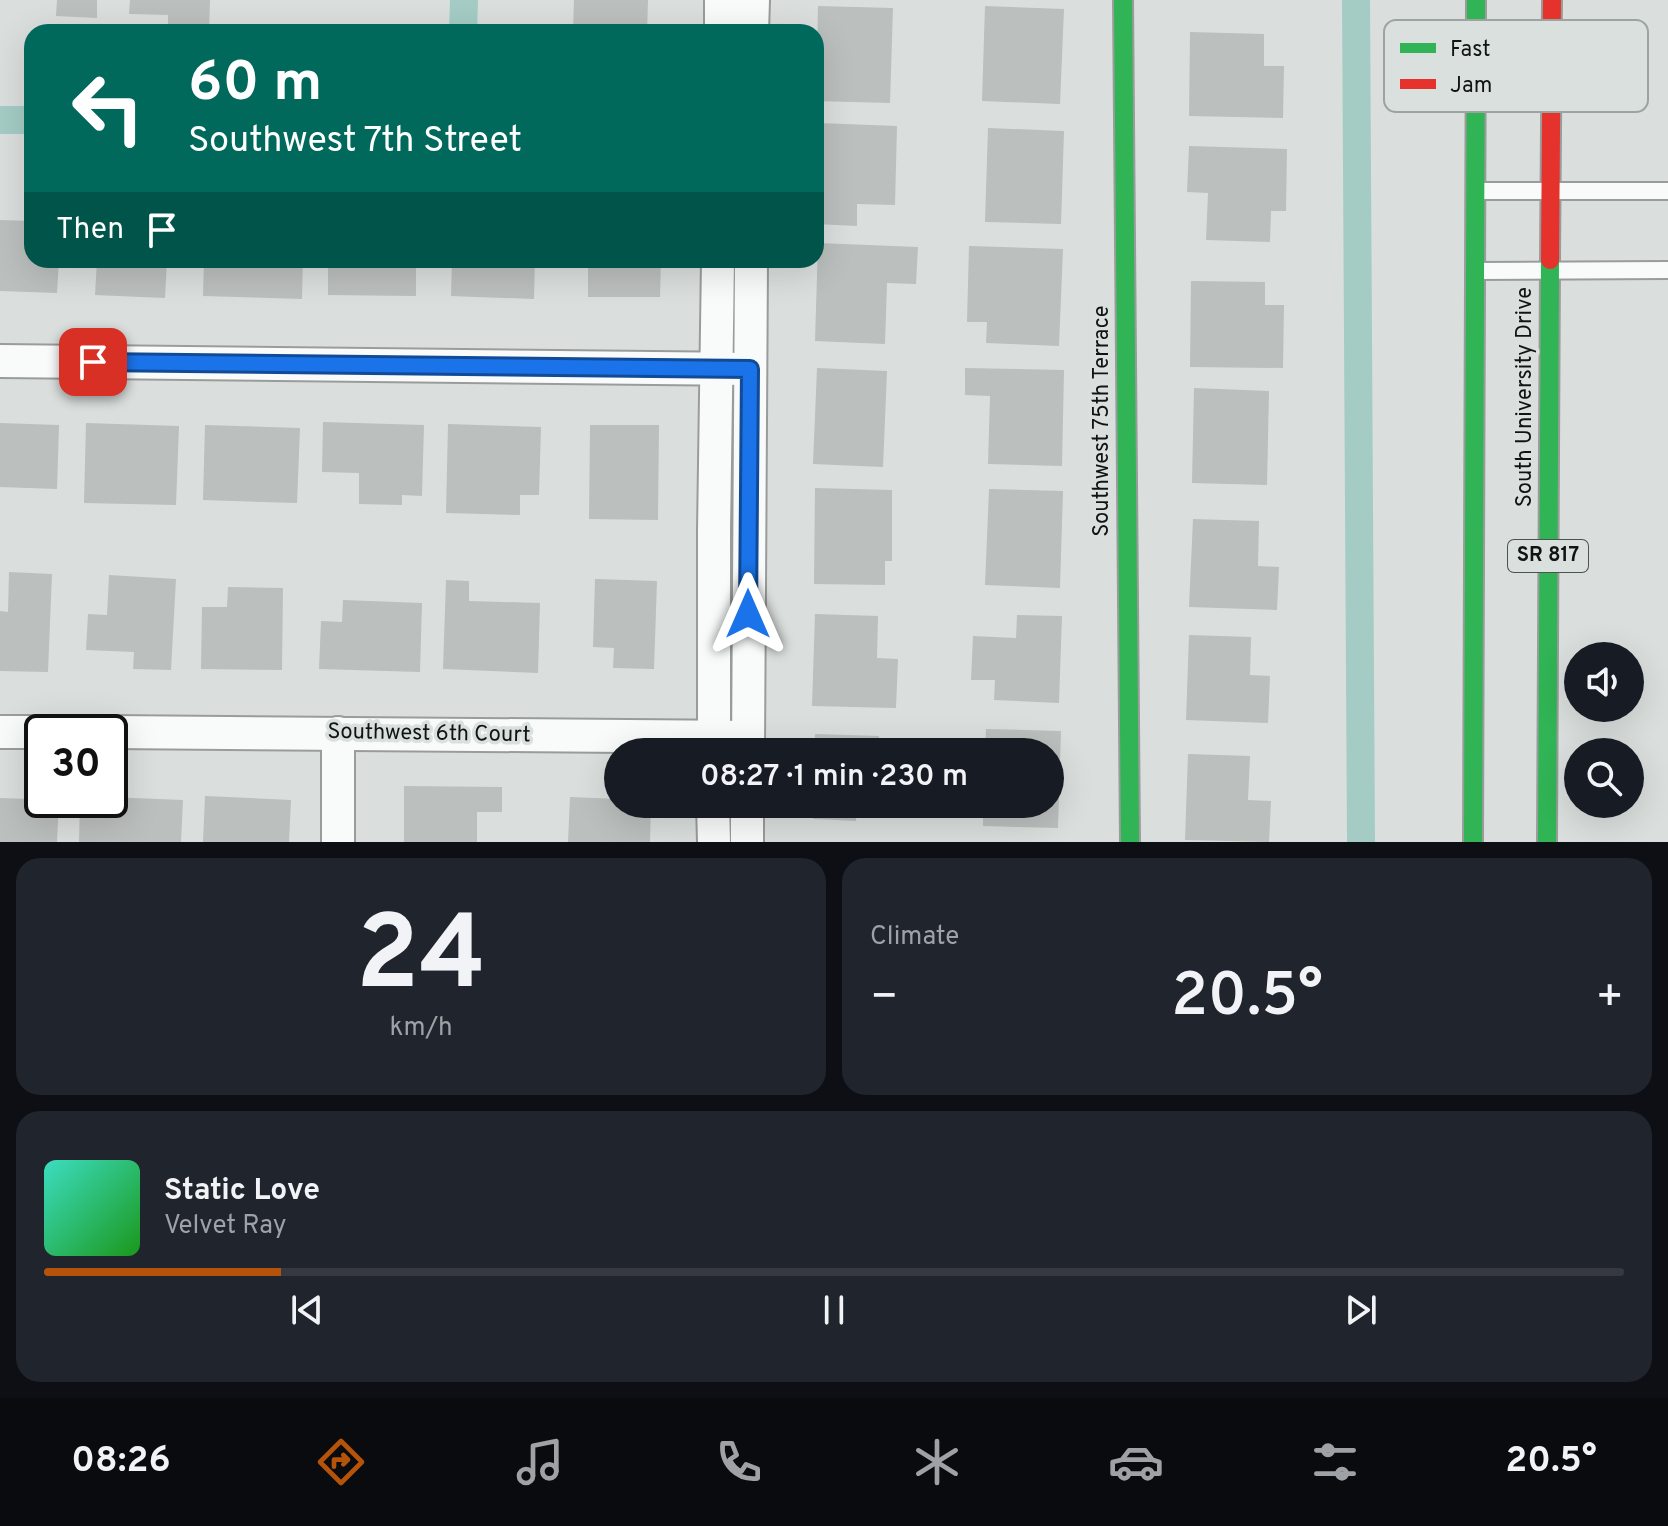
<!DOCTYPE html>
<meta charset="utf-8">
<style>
:root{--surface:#171b24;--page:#20242c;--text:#f1f3f6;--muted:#9ea1a6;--line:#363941;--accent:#b45309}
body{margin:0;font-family:Overpass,sans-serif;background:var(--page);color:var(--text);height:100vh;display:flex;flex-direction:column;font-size:30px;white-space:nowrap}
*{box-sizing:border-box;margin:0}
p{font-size:26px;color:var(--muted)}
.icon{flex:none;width:44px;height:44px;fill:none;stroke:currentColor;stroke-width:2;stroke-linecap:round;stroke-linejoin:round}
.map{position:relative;height:842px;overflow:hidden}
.panel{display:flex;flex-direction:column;gap:16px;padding:16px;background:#0d0f14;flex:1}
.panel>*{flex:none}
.hud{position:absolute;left:24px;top:24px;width:800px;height:244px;border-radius:24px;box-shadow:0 8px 32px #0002;background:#00695c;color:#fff;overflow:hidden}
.buttons{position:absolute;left:1564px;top:642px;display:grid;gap:16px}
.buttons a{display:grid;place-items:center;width:80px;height:80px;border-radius:50%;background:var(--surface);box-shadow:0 8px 32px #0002;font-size:40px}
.speed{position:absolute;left:24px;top:714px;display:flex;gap:16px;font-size:40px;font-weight:700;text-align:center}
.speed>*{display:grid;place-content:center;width:104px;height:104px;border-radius:50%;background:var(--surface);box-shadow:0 8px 32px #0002;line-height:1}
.speed .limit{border:4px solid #111;border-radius:12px;background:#fff;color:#111}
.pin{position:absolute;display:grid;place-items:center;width:68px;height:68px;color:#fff;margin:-34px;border-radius:16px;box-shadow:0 4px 12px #0006}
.me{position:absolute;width:88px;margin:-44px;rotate:0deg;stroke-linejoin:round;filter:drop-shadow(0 0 6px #0008)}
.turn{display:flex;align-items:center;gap:28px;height:168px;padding:0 32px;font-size:36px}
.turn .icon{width:104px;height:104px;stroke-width:2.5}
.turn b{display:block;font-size:56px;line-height:68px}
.then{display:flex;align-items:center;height:76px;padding:0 32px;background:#0003;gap:16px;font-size:30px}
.big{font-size:60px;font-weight:600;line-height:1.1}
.panel .tile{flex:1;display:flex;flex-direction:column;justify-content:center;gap:12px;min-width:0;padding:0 28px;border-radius:24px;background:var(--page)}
.panel .dial{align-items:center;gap:0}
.dial b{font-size:104px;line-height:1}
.song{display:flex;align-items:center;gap:24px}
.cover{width:96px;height:96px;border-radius:12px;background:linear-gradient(135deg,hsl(170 70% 55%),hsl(120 70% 35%))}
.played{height:8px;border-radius:4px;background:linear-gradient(90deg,var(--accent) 15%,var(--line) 15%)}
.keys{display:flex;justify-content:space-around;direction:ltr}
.heat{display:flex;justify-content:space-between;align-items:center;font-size:44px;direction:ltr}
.panel .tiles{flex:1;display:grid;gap:16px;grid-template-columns:1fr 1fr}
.tile:last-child{grid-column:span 2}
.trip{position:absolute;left:604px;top:738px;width:460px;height:80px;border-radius:40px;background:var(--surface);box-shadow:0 8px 32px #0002;font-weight:600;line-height:80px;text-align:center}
.menu{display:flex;height:128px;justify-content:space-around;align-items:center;background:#090b0e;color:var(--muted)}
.menu .icon{width:56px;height:56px}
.menu .selected{color:var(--accent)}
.menu b{font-size:36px;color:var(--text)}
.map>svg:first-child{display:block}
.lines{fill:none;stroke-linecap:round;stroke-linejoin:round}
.canal{stroke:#a4ccc4;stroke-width:28}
.building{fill:#bbbfbd}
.lane-casing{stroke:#999c9b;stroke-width:20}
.street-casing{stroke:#999c9b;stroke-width:36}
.fast-casing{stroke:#999c9b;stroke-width:22}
.jam-casing{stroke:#999c9b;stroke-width:22}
.lane{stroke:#f9fafa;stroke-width:16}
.street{stroke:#f9fafa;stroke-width:32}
.fast{stroke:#30b455;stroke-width:18}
.jam{stroke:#e5322d;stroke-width:18}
.route-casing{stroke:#114b97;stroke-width:20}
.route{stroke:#1a73e8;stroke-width:14}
.labels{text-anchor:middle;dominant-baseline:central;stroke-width:7;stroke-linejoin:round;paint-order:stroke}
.shield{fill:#d9e0de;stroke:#4e5151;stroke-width:2}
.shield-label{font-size:20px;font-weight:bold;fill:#121414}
.street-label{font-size:22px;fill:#121414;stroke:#d9e0de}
.key{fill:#d9e0de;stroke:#9da3a1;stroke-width:2}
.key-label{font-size:22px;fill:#121414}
</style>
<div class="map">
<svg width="1668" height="842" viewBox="0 0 1668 842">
<rect width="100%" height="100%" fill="#dadfdd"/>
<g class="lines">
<g class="canal">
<path d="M1356 0 1361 842"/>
<path d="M463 32 464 0"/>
<path d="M0 120H32"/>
</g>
</g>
<g class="building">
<path d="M57 0H97V18L56 16Z"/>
<path d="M130 0H210L209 32H168V15L129 14Z"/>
<path d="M574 0H648L647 32 573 31Z"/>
<path d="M818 6 893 8 890 103 816 101Z"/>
<path d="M985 6 1064 9 1060 104 982 101Z"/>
<path d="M1190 32 1264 34V66H1284L1283 118 1189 116Z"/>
<path d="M818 123 897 126 895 205 857 204V226L816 224Z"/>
<path d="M988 128 1064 131 1061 224 985 222Z"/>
<path d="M1189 146 1287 149 1286 211H1271L1270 242 1206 240 1208 193 1187 192Z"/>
<path d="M0 220 32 221V260H59L57 293 0 291Z"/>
<path d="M818 243 918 247 916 284 887 283 885 344 815 341Z"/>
<path d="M969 246 1063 249 1059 346 986 343 987 322H967Z"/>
<path d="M97 260H167L165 298 95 295Z"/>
<path d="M204 260H303L302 299 203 296Z"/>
<path d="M328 260H416V296L328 295Z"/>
<path d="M452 260H535L534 299 451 296Z"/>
<path d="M588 260H661L660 297H588Z"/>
<path d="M1191 281 1265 282V305H1284L1283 368 1190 367Z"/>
<path d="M817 368 887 371 883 467 813 464Z"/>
<path d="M965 368 1064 370 1062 466 988 464 990 396 965 395Z"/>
<path d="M1194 388 1269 391 1267 485 1192 483Z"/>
<path d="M323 422 424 425 422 496 402 495V505L359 504V473L322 472Z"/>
<path d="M0 423 59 425 57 489 0 487Z"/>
<path d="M86 423 179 426 176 505 84 503Z"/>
<path d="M448 424 541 427 539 495H520V515L446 513Z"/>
<path d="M205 425 300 428 297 503 203 500Z"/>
<path d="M590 425H659L658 520 589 519Z"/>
<path d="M815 488 892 490V561H885V585L814 584Z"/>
<path d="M989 489 1063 491 1060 588 985 585Z"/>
<path d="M1193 519 1259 521 1258 566 1279 567 1277 610 1189 607Z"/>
<path d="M9 572 52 574 48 672 0 671V611L8 612Z"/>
<path d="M109 575 176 579 171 670 133 669 134 652 86 650 88 614 107 615Z"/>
<path d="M595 579 657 581 654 669 613 668 614 648 593 647Z"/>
<path d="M446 580 469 581V601L540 603 538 673 443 669Z"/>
<path d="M228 587 283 588 282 670 201 669 202 607H227Z"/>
<path d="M343 600 422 603 420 672 319 669 321 621 342 622Z"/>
<path d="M815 614 878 616 877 658 898 659 896 708 812 706Z"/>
<path d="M1017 615 1062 616 1059 703 994 700 995 680H971L973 636 1016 638Z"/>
<path d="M1189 635 1251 637 1250 675 1270 676 1268 723 1186 720Z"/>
<path d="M986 729 1061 731 1058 828 983 826V804H1050V752H985Z"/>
<path d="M815 734 879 736V752H815Z"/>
<path d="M1188 754 1250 756 1248 800 1271 801 1269 842 1185 840Z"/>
<path d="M404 786 502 787V812H477V842H404Z"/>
<path d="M205 796 291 800 289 842H203Z"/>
<path d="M110 797 183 800 181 842H79L80 800H110Z"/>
<path d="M570 797 618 799V804H651L650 842H568Z"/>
<path d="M0 798 59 800 57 842H0Z"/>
<path d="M813 804H857L856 821 813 819Z"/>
</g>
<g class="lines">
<defs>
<g id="lane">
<path d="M1478 191H1668"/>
<path d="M1476 271 1668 270"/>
</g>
<g id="street">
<path d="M721 0V32"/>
<path d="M752 32 753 0"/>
<path d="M0 361 750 369"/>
<path d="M0 732H42"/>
<path d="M110 732 748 737"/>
<path d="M338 733V842"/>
<path d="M714 752V531L718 260"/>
<path d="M748 752 751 260"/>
<path d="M713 804 714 842"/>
<path d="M747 842V804"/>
</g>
<g id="fast">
<path d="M1123 0 1130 842"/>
<path d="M1473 842 1476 0"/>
<path d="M1547 842 1550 260"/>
</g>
<path id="jam" d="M1550 260 1552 0"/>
</defs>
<use href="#lane" class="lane-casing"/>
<use href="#street" class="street-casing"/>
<use href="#fast" class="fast-casing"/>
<use href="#jam" class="jam-casing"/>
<use href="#lane" class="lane"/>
<use href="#street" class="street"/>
<use href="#fast" class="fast"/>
<use href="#jam" class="jam"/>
</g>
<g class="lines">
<defs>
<path id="route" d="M93 362 750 369 748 614"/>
</defs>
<use href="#route" class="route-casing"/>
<use href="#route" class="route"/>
</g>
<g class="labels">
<rect class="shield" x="1508" y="540" width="80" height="32" rx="6"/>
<g class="shield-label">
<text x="1548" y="556">SR 817</text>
</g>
<g class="street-label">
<text transform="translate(1525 397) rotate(-90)">South University Drive</text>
<text transform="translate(1102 421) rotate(-90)">Southwest 75th Terrace</text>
<text transform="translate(429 734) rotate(1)">Southwest 6th Court</text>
</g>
</g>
<rect x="1384" y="20" width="264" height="92" rx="12" class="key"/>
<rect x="1400" y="43" width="36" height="10" fill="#30b455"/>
<rect x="1400" y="79" width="36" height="10" fill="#e5322d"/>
<g class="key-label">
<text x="1450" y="56">Fast</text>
<text x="1450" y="92">Jam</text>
</g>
</svg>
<div class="buttons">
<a><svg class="icon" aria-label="sound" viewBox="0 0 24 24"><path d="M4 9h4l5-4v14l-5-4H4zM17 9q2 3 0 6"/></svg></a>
<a><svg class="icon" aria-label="search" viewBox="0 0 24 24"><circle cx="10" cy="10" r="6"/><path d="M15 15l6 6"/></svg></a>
</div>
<div class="speed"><div class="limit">30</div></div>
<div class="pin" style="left:93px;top:362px;background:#d93025"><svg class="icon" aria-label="arrive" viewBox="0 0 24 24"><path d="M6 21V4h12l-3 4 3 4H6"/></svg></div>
<svg class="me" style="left:748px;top:614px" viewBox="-20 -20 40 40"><path d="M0-17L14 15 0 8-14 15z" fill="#1a73e8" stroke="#fff" stroke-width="4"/></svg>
<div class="trip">08:27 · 1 min · 230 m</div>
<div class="hud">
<div class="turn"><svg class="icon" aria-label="left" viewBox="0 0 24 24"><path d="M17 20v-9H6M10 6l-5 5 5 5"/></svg><div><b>60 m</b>Southwest 7th Street</div></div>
<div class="then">Then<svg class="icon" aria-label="arrive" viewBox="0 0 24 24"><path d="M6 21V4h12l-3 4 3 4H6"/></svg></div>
</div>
</div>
<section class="panel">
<div class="tiles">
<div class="tile dial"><b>24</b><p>km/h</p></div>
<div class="tile"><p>Climate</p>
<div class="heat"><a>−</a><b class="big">20.5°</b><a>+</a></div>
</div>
<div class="tile">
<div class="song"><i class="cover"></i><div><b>Static Love</b><p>Velvet Ray</p></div></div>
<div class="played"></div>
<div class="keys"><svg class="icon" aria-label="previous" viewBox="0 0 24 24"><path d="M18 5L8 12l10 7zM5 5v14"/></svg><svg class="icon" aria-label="pause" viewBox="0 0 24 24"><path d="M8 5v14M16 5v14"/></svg><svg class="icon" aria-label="next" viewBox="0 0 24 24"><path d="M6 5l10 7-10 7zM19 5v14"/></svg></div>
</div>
</div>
</section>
<nav class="menu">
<b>08:26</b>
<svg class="icon selected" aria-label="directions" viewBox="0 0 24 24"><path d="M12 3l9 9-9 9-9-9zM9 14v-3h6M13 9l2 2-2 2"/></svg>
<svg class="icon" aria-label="music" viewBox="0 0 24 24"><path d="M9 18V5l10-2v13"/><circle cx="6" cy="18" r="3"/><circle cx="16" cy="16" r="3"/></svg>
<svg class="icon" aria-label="phone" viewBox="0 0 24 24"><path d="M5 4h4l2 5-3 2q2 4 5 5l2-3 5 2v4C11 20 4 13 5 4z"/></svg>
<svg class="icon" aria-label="climate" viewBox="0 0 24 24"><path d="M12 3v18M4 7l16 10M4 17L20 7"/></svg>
<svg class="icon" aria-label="car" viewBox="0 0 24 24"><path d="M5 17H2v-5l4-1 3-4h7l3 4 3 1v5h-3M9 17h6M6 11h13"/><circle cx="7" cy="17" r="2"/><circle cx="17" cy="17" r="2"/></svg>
<svg class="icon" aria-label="filters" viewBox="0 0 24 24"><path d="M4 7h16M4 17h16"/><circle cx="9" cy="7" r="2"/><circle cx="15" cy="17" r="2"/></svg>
<b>20.5°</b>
</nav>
